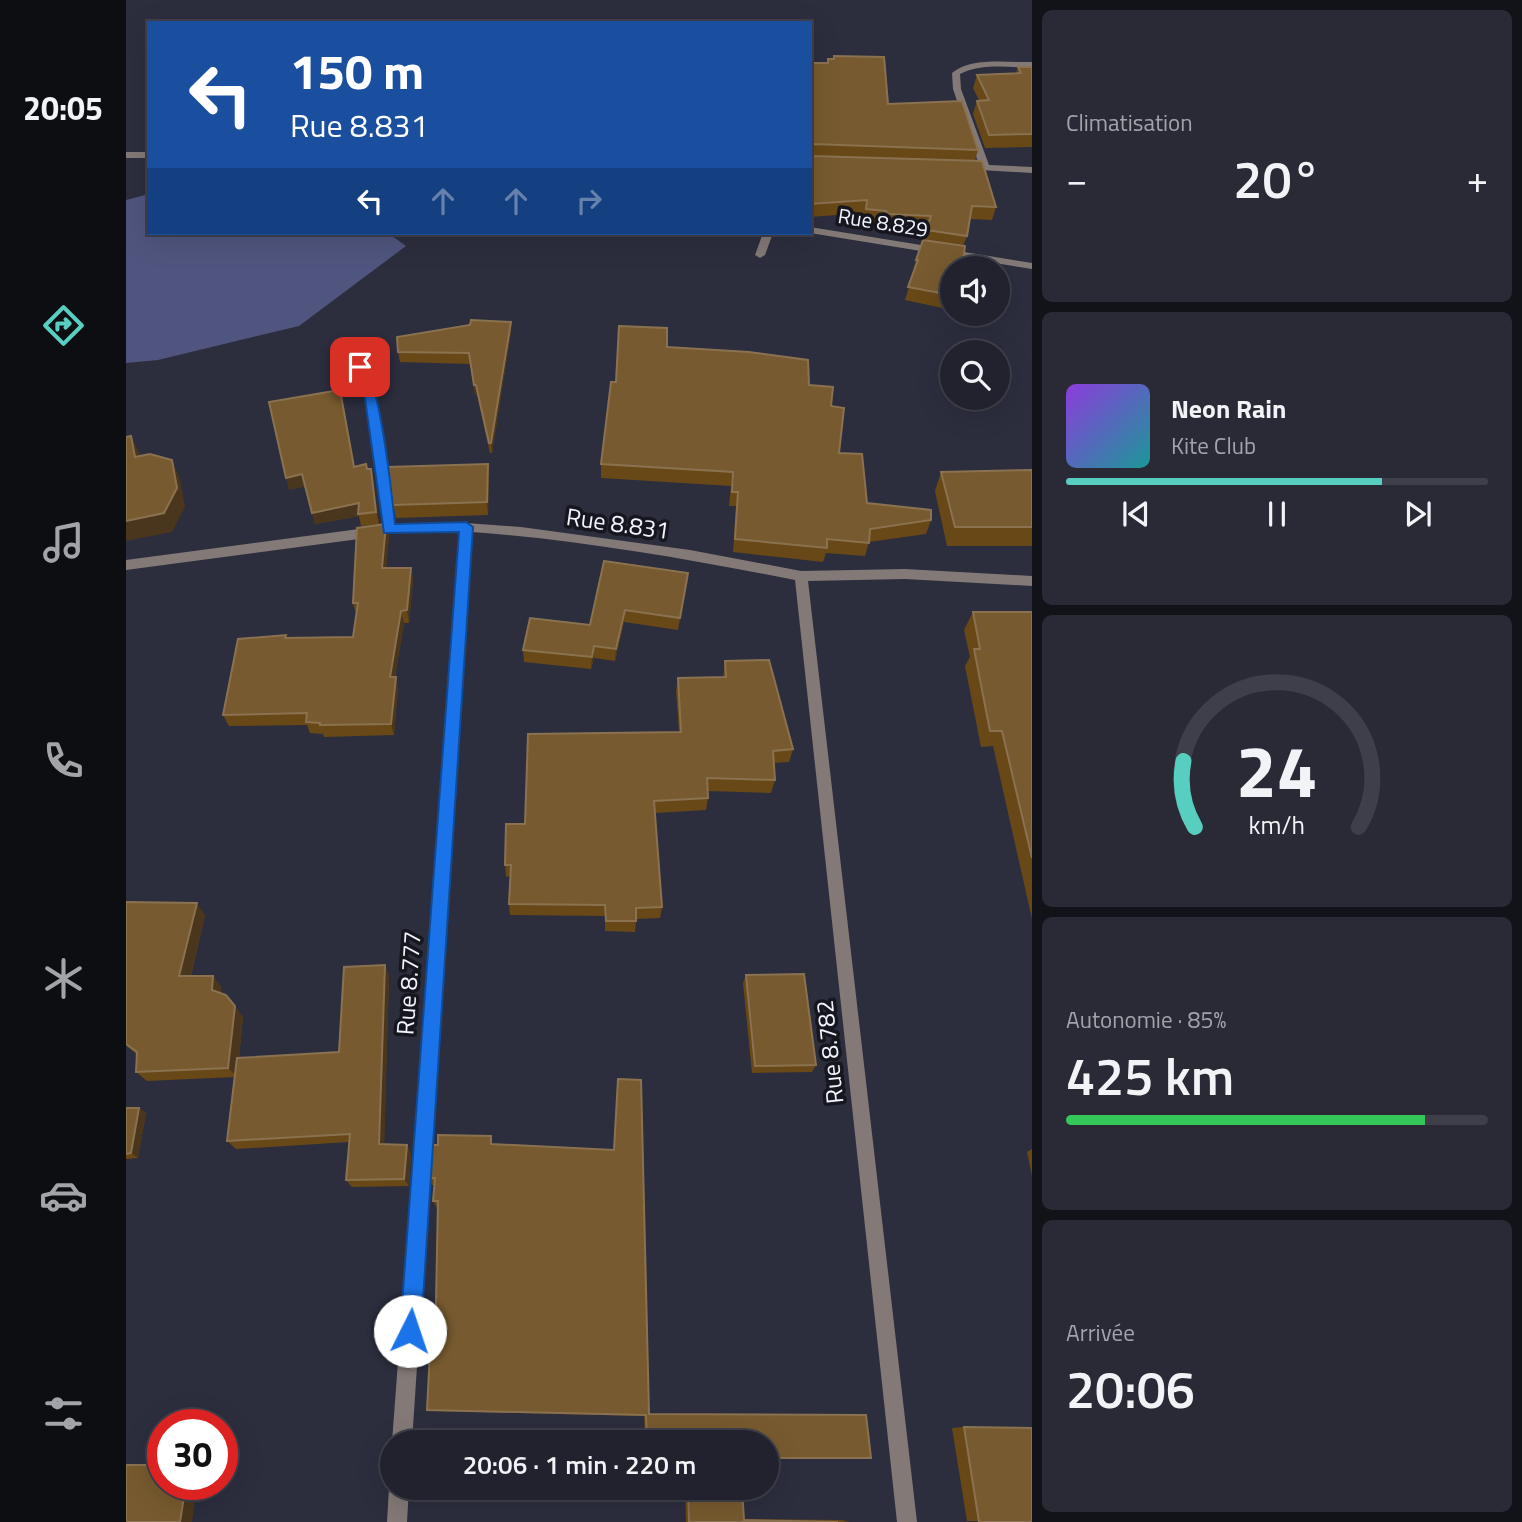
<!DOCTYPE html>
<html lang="fr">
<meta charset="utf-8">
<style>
:root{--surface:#21222e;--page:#292a36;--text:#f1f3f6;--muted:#a2a4aa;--line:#3e3f4a;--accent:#58cec0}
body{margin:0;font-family:"Titillium Web",sans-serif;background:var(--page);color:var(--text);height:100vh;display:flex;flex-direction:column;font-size:26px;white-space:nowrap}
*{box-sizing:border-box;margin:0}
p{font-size:23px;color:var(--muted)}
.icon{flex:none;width:38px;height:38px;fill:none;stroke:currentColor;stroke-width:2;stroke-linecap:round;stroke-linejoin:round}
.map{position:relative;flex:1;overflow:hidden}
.details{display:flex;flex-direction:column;gap:10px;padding:10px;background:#121319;width:490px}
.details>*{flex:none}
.guide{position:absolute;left:21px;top:21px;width:665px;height:214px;border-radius:0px;box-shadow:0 7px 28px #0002,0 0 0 2px var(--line);background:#1a4fa0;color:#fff;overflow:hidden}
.tools{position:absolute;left:814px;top:256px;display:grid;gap:14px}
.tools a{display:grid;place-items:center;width:70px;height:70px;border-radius:50%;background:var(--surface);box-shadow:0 7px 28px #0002,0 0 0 2px var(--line);font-size:35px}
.speed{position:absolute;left:21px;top:1409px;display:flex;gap:14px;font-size:35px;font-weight:700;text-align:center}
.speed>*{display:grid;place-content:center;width:91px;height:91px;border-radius:50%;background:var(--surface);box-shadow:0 7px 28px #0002,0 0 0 2px var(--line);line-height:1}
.speed .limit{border:10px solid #d22;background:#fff;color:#111}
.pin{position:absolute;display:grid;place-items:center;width:60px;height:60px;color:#fff;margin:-30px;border-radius:14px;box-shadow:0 4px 10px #0006}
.me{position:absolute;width:77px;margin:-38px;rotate:4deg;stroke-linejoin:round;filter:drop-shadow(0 0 5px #0008)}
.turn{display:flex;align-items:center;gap:24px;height:147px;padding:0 28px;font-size:32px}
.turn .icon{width:91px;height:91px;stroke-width:2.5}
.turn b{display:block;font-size:49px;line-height:60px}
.lanes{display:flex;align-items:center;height:66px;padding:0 28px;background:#0003;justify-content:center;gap:35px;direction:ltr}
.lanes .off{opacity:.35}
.big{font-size:52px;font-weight:600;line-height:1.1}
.details .widget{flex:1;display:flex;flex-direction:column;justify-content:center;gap:10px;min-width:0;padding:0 24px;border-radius:10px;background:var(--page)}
.details .dial{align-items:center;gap:0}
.dial svg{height:182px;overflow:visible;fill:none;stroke:var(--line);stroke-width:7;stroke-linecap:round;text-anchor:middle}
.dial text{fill:var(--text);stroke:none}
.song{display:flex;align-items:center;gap:21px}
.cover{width:84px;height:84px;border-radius:10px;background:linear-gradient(135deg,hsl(270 70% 55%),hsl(180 70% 35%))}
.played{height:7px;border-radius:4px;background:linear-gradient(90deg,var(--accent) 75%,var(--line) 75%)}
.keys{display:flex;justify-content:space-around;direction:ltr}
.heat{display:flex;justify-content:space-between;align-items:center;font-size:38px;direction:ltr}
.charge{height:10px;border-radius:5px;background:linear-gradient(90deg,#34c759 85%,var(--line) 0)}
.trip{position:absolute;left:254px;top:1430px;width:399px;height:70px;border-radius:35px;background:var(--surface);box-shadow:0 7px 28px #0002,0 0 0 2px var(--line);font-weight:600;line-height:70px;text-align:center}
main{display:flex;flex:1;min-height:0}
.menu{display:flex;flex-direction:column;width:126px;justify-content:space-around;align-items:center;background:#0d0e12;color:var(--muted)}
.menu .icon{width:49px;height:49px}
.menu .on{color:var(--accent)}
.menu b{font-size:32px;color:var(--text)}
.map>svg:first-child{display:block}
.green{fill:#4f557e}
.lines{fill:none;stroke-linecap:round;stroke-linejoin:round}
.minor{fill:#837976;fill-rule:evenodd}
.wall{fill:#684816}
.shaded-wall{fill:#4a361c}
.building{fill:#775a2f;stroke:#8a7250;stroke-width:2}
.route{fill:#1a73e8;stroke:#114b97;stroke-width:2}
.labels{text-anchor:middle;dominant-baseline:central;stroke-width:7;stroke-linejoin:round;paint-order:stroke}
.far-street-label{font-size:21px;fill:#f1f3fe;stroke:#16171e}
.street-label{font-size:24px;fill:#f1f3fe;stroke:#16171e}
</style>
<main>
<nav class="menu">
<b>20:05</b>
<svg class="icon on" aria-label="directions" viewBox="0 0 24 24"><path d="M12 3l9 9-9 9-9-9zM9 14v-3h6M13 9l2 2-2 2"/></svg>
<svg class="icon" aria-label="music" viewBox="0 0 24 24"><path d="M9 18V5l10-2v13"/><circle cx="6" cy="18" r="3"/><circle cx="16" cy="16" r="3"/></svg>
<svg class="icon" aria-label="phone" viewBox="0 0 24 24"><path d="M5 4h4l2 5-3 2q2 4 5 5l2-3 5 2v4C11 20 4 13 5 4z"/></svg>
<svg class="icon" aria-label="climate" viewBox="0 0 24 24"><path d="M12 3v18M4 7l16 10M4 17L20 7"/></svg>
<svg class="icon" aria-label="car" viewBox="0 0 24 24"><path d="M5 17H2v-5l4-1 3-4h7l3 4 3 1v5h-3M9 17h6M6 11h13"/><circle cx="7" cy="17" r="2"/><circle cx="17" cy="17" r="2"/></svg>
<svg class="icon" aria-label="filters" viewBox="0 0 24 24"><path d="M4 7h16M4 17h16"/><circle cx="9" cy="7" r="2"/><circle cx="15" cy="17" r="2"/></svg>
</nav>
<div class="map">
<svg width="906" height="1522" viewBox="0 0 906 1522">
<rect width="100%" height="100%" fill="#2c2e3e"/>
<path class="green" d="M23 194V233H262L280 246 173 326 32 360 0 363V200Z"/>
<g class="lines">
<g class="minor">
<path d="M898 62H906V68C883 67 855 63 834 74L835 89 863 165 906 167V173L837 169V165H853L827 89 826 73C844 58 875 62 898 62Z"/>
<rect x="0" y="152" width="23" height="6"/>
<path d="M684 227 906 263V269L684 233Z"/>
<path d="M637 233H647L639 255 634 258 629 255Z"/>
<path d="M224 338 229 341 250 392 268 525 340 523 395 527 564 550 675 571 779 569 906 576V586L779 579 682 581 791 1522H771L669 580C562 559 454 540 346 532L286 1442H266L334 532 259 533 238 392 219 341Z"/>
<path d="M248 527 254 532 248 537 0 570V560Z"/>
<path d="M266 1481V1488H283L281 1522H261L263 1488Z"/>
</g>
</g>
<g class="wall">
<path d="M684 63 852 150 849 161 870 207 866 220 844 219 841 236 837 246 826 268V292L821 309 779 300 787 274H786L790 260 801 229 758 227 757 224 737 222 738 213 684 217Z"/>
<path d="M892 67H906V147L859 148 847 114 851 101 853 100 847 88 851 75 890 73Z"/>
<path d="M385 332 366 453H364L351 395H349L344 364 274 362 272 352Z"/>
<path d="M541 347 683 385 705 406 713 453 741 503 805 520 800 534 743 542 739 556 700 553 697 562 607 552 610 506H603L605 486 475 478V464L490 382Z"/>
<path d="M362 464 363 477 362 515 270 518 267 505Z"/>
<path d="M229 467 245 469 253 524 235 526 233 516 189 524 180 486 163 490Z"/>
<path d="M906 470V546H821L809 491 815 472Z"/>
<path d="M260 524 263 537 260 568H285L287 580 283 623H278L269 677 272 688 268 735 198 737 197 734 184 733 181 725 103 726 97 715 161 638 227 637 230 614 227 603Z"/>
<path d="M560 586 552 630 498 622 489 661 468 658 465 669 398 662 397 650 464 625Z"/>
<path d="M847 612H906V919L867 746 855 747 839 666 844 657 838 630Z"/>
<path d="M599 661 667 749 663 762 647 763 649 780 645 793 582 791V798L580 810 529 813 536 907 534 918 510 919 509 932 479 931V916L384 915 383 904 384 876 380 877 379 865 399 824 553 732 550 691 552 678 597 677Z"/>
<path d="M0 902 79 915 65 976H87L95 987V993L117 1017 113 1058 213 1052 259 965 263 976 258 1144 285 1152 283 1186 226 1187 220 1180 223 1142 110 1149 101 1141 109 1077 21 1081 10 1072V1054L0 1045Z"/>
<path d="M620 975 690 1065 686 1072 626 1073 617 983Z"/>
<path d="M0 1108H13L20 1113 12 1158 0 1159Z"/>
<path d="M368 1144 523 1414 640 1442H519L518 1416 306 1411 301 1410 309 1352 312 1208H311L307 1201 308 1185H306L302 1179Z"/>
<path d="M906 1149V1176L901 1152Z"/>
<path d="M838 1427 906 1522 841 1521 826 1428Z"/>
<path d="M559 1488H616L618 1519 716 1520 723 1522H560Z"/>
</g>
<g class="shaded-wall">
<path d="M385 322V332L366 453 365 443Z"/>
<path d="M348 385H350L351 395H349Z"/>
<path d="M5 436 14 454 17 476 9 457Z"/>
<path d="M46 460 54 479 59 507 46 532 0 541V521Z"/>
<path d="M362 464 363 477 362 515 361 502Z"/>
<path d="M245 469 247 481 253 524 250 512Z"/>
<path d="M176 474 180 486 163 490 160 478Z"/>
<path d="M233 503V516L189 524 186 513Z"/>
<path d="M260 524 263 537 259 581 256 568Z"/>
<path d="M285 568 287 580 283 623 281 610Z"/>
<path d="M499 610 498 622 489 661 490 649Z"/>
<path d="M275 611 278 623 267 688 264 677Z"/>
<path d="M468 646V658L465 669 466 657Z"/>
<path d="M270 677 272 688 268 735 265 724Z"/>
<path d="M71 903 79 915 62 987 53 976Z"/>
<path d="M259 965 263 976 258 1152 253 1144Z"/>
<path d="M87 976 95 987 94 1001 86 990Z"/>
<path d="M109 1006 117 1017 111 1077 102 1068Z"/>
<path d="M13 1108 20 1113 12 1158 5 1153Z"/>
<path d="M281 1145 285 1152 283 1186 278 1179Z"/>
<path d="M60 1484H71L66 1522H54Z"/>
</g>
<g class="building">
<path d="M708 56 758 57 762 104 836 101 852 150 686 144 684 151V63H702V59H708Z"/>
<path d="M892 67H906V134L863 135 851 101 863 100 851 75 895 73Z"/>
<path d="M684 154 686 156 856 161 870 207 846 206 841 236 800 230 805 216 762 214 760 211 740 209 741 200 684 204Z"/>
<path d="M797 240 839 246 836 268H826L825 295 782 287 792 260H790Z"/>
<path d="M345 320 385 322 365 443H363L350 385H348L343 353 272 352 271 337 344 325Z"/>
<path d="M493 326 541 328V347L623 352 682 360 683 385 707 387 705 406 718 408 713 453 736 454 741 503 805 510V520L744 529 743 543 701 539V548L609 539 612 492H606L607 472 475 464 485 382H490Z"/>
<path d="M214 390 228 467 240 464 241 469H245L250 512 232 514 233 503 186 513 176 474 160 478 143 402Z"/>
<path d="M5 436 9 457 24 454 46 460 51 488 38 513 0 521V437Z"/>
<path d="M362 464 361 502 267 505 262 467Z"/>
<path d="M906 470V527H829L815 472Z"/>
<path d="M260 524 256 568H285L281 610 275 611 264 677H270L265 724 194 725V723L180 722 181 713 97 715 112 639 160 635 159 638 227 637 232 603H227L231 528Z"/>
<path d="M478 561 562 573 554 618 499 610 490 649 468 646 466 657 397 650 404 618 464 625Z"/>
<path d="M847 612H906V858L876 731H864L848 649H854Z"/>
<path d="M643 660 667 749 647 751 649 780 581 778 582 798 528 801 536 907 510 908V921H480L479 905 383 904 385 865H379L380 824H399L402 734 555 732 552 678 600 677 599 661Z"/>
<path d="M0 902 71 903 53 976H87L86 990 100 995 109 1006 102 1068 10 1072 11 1052 0 1044Z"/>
<path d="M259 965 253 1144 281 1145 278 1179 220 1180 224 1134 101 1141 111 1058 213 1052 218 967Z"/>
<path d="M678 974 690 1065 629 1066 620 975Z"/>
<path d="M492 1079 515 1080 523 1414 740 1415 745 1458H640V1442H521L520 1415 301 1410 304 1352H309L312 1201H307L309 1178 302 1179 304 1145H312V1135L365 1136V1144L488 1150Z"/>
<path d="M0 1108H13L5 1153 0 1154Z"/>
<path d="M838 1427 906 1428V1522H853Z"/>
<path d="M0 1465H37V1484H60L54 1522H0Z"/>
<path d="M562 1488H616L618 1520 712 1522H563Z"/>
</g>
<path class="route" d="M234 363C254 371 266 498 269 524L340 522 347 527 295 1331 292 1338 284 1342 277 1338 274 1331 333 532 258 533 238 392 228 367Z"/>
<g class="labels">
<g class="far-street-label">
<text transform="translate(757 222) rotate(9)">Rue 8.829</text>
</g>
<g class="street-label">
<text transform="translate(492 523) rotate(8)">Rue 8.831</text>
<text transform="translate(282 983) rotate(-86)">Rue 8.777</text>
<text transform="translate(703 1052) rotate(-96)">Rue 8.782</text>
</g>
</g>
</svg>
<div class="tools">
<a><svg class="icon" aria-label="sound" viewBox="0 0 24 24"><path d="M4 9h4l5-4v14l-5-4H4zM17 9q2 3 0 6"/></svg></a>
<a><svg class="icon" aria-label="search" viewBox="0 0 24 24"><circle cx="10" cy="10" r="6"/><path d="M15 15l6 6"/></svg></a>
</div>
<div class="speed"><div class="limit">30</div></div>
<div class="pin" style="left:234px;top:367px;background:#d93025"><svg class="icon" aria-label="arrive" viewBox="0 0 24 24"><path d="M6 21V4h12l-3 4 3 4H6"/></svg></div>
<svg class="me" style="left:284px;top:1331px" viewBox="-20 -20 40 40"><circle r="19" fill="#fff"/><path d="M0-13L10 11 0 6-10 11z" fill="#1a73e8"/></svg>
<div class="trip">20:06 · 1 min · 220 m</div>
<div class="guide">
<div class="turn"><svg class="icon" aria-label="left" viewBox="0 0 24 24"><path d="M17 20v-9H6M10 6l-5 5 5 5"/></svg><div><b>150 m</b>Rue 8.831</div></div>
<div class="lanes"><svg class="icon" aria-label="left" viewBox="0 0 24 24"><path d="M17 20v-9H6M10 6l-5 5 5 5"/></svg><svg class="icon off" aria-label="ahead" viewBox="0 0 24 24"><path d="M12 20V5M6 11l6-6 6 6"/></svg><svg class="icon off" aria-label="ahead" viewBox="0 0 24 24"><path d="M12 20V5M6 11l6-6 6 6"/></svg><svg class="icon off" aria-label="right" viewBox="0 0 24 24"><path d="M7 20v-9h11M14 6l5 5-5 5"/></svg></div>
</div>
</div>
<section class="details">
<div class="widget"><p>Climatisation</p>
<div class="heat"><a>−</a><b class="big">20°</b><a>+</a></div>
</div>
<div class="widget">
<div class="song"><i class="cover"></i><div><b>Neon Rain</b><p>Kite Club</p></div></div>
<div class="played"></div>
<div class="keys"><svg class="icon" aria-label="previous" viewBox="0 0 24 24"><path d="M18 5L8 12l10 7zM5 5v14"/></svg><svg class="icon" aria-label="pause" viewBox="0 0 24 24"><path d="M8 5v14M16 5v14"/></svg><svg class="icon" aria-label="next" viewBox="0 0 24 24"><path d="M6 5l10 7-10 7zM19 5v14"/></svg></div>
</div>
<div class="widget dial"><svg viewBox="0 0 100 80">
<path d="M14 69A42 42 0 1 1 86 69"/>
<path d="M14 69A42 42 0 0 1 9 40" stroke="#58cec0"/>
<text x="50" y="56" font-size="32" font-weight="700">24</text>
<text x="50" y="72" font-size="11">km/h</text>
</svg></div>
<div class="widget"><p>Autonomie · 85%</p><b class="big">425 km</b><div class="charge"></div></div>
<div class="widget"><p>Arrivée</p><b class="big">20:06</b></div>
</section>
</main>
